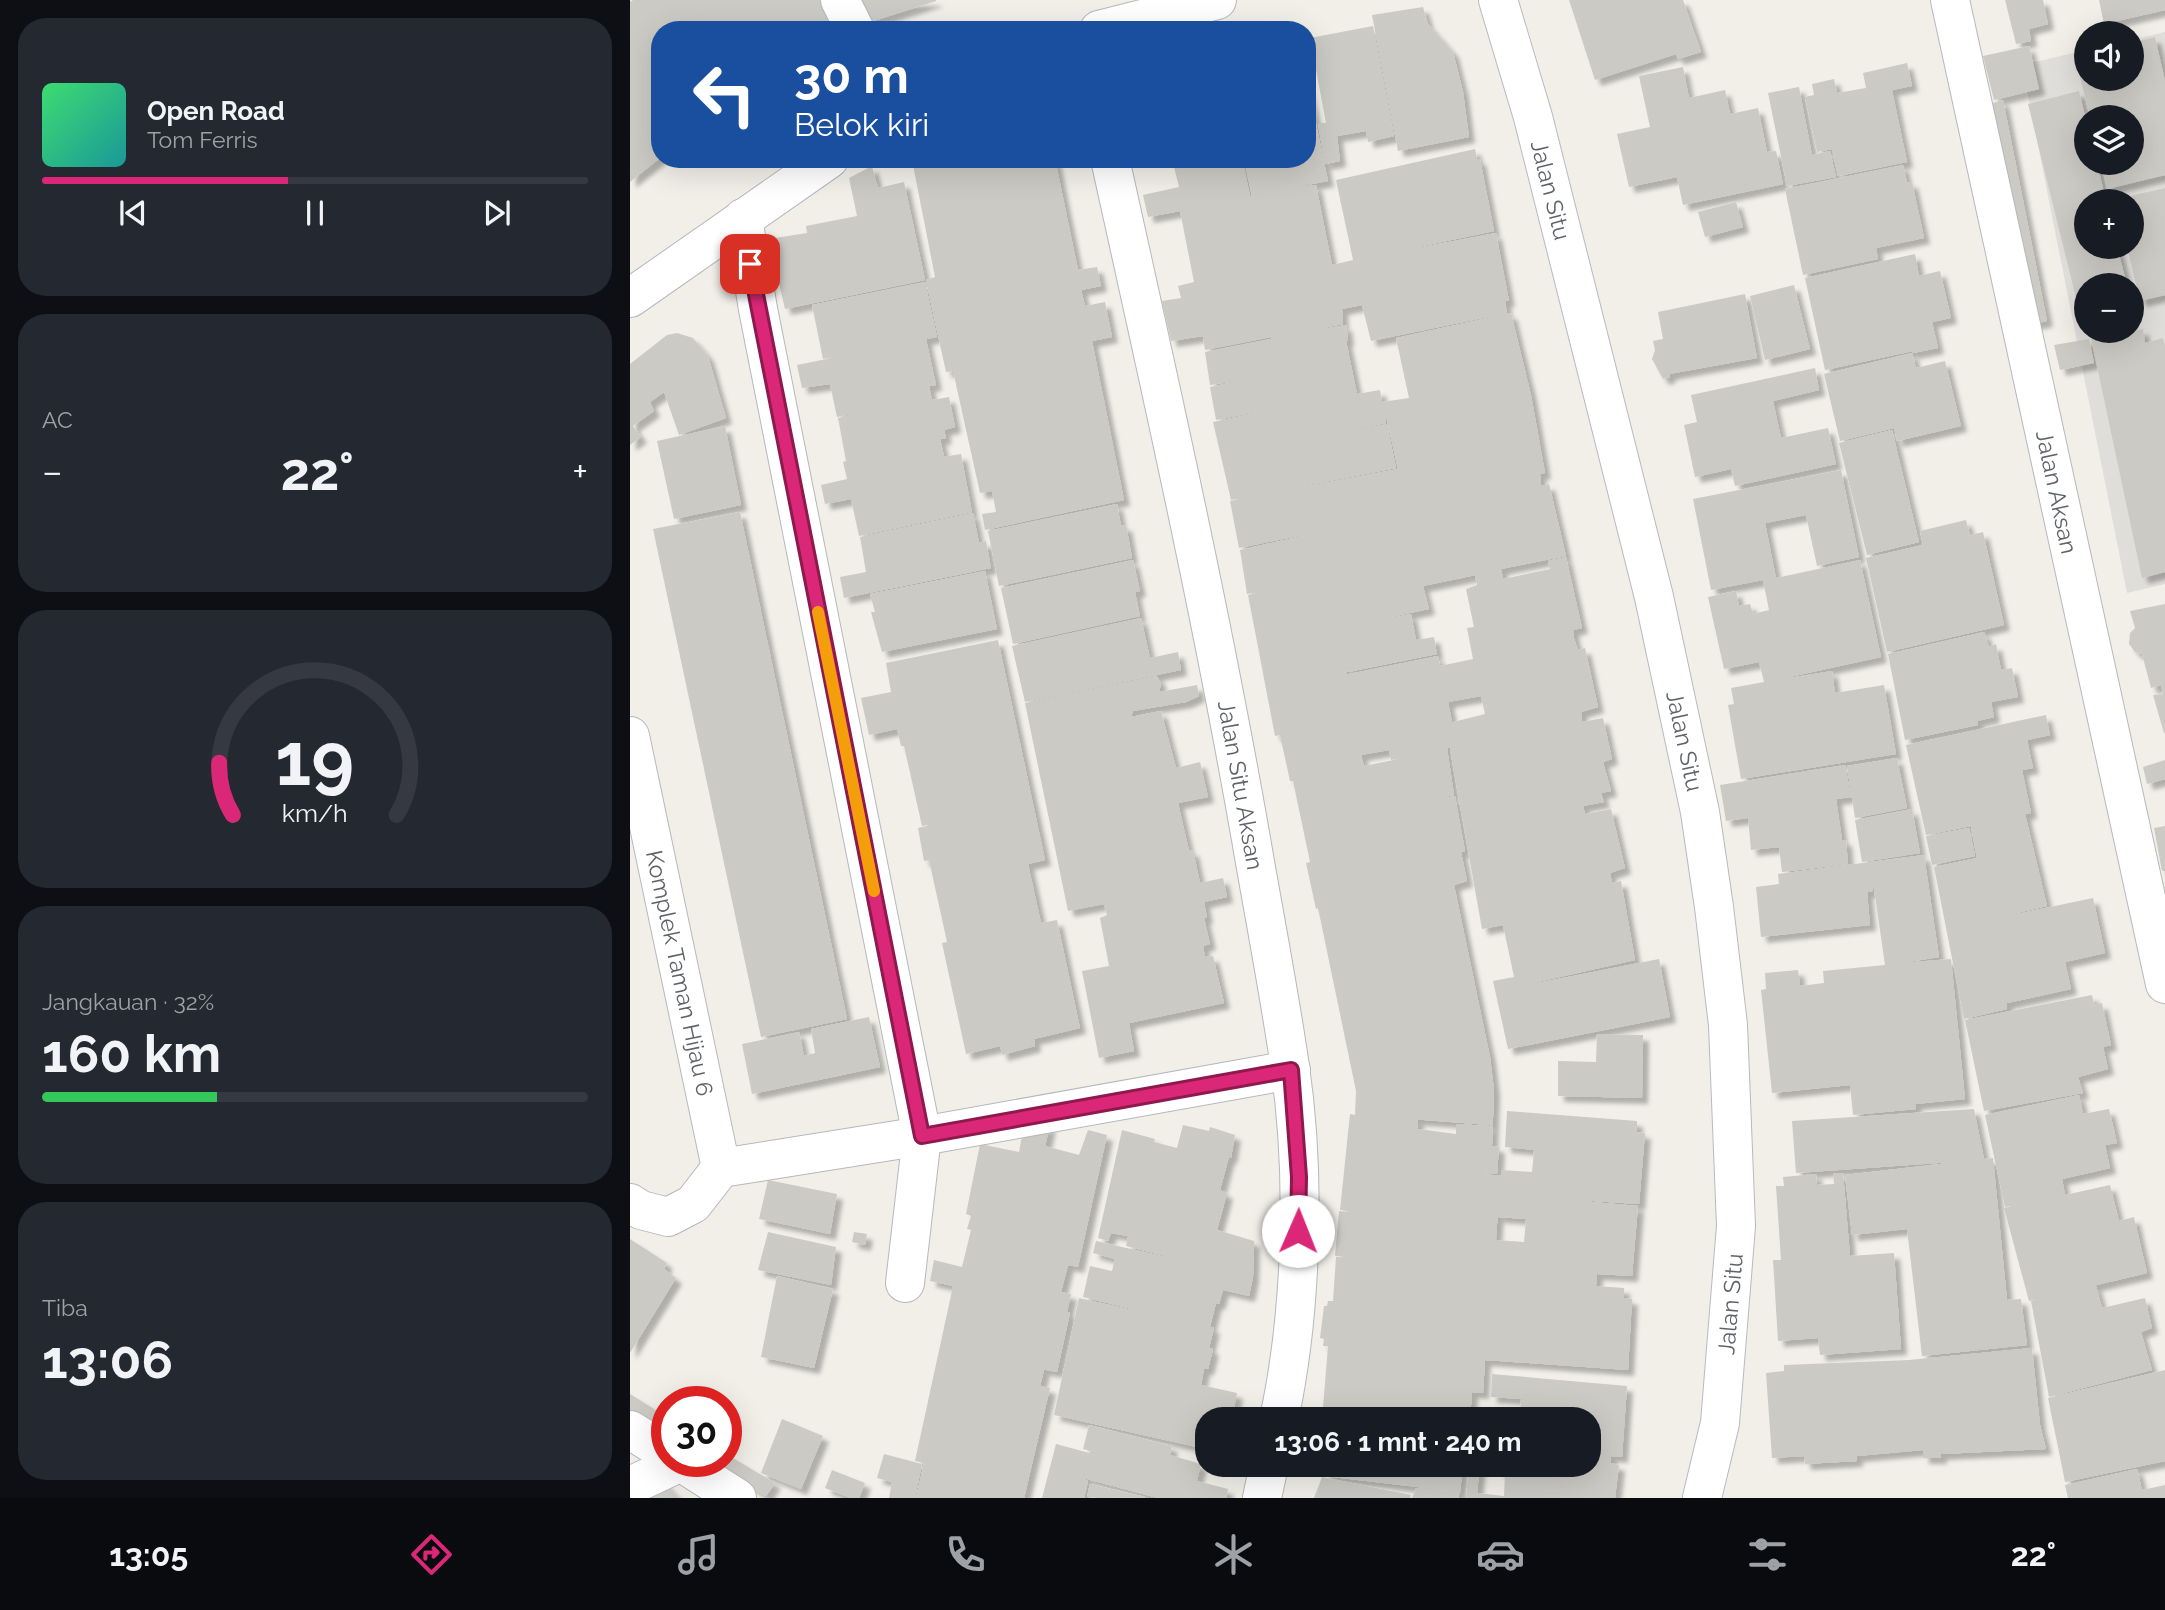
<!DOCTYPE html>
<html lang="id">
<meta charset="utf-8">
<style>
:root{--surface:#171b24;--page:#242831;--text:#f1f3f6;--muted:#9ea1a6;--line:#363941;--accent:#db2777}
body{margin:0;font-family:Raleway,sans-serif;background:var(--page);color:var(--text);height:100vh;display:flex;flex-direction:column;font-size:26px;white-space:nowrap}
*{box-sizing:border-box;margin:0}
p{font-size:23px;color:var(--muted)}
.icon{flex:none;width:38px;height:38px;fill:none;stroke:currentColor;stroke-width:2;stroke-linecap:round;stroke-linejoin:round}
.map{position:relative;flex:1;overflow:hidden}
.sheet{display:flex;flex-direction:column;gap:18px;padding:18px;background:#0d0f14;width:630px}
.sheet>*{flex:none}
.banner{position:absolute;left:21px;top:21px;width:665px;height:147px;border-radius:28px;box-shadow:0 7px 28px #0002;background:#1a4fa0;color:#fff;overflow:hidden}
.fabs{position:absolute;left:1444px;top:21px;display:grid;gap:14px}
.fabs a{display:grid;place-items:center;width:70px;height:70px;border-radius:50%;background:var(--surface);box-shadow:0 7px 28px #0002;font-size:35px}
.speed{position:absolute;left:21px;top:1386px;display:flex;gap:14px;font-size:35px;font-weight:700;text-align:center}
.speed>*{display:grid;place-content:center;width:91px;height:91px;border-radius:50%;background:var(--surface);box-shadow:0 7px 28px #0002;line-height:1}
.speed .limit{border:10px solid #d22;background:#fff;color:#111}
.pin{position:absolute;display:grid;place-items:center;width:60px;height:60px;color:#fff;margin:-30px;border-radius:14px;box-shadow:0 4px 10px #0006}
.me{position:absolute;width:77px;margin:-38px;rotate:1deg;stroke-linejoin:round;filter:drop-shadow(0 0 5px #0008)}
.turn{display:flex;align-items:center;gap:24px;height:147px;padding:0 28px;font-size:32px}
.turn .icon{width:91px;height:91px;stroke-width:2.5}
.turn b{display:block;font-size:49px;line-height:60px}
.big{font-size:52px;font-weight:700;line-height:1.1}
.sheet .card{flex:1;display:flex;flex-direction:column;justify-content:center;gap:10px;min-width:0;padding:0 24px;border-radius:28px;background:var(--page)}
.sheet .dial{align-items:center;gap:0}
.dial svg{height:182px;overflow:visible;fill:none;stroke:var(--line);stroke-width:7;stroke-linecap:round;text-anchor:middle}
.dial text{fill:var(--text);stroke:none}
.song{display:flex;align-items:center;gap:21px}
.cover{width:84px;height:84px;border-radius:10px;background:linear-gradient(135deg,hsl(140 70% 55%),hsl(180 70% 35%))}
.played{height:7px;border-radius:4px;background:linear-gradient(90deg,var(--accent) 45%,var(--line) 45%)}
.keys{display:flex;justify-content:space-around;direction:ltr}
.heat{display:flex;justify-content:space-between;align-items:center;font-size:38px;direction:ltr}
.charge{height:10px;border-radius:5px;background:linear-gradient(90deg,#34c759 32%,var(--line) 0)}
.trip{position:absolute;left:565px;top:1407px;width:406px;height:70px;border-radius:28px;background:var(--surface);box-shadow:0 7px 28px #0002;font-weight:700;line-height:70px;text-align:center}
.menu{display:flex;height:112px;justify-content:space-around;align-items:center;background:#090b0e;color:var(--muted)}
.menu .icon{width:49px;height:49px}
.menu .on{color:var(--accent)}
.menu b{font-size:32px;color:var(--text)}
main{display:flex;flex:1;min-height:0}
.map>svg:first-child{display:block}
.industrial{fill:#e0deda;fill-rule:evenodd}
.building{fill:#cccac5;fill-rule:evenodd;filter:url(#shadow)}
.lines{fill:none;stroke-linecap:round;stroke-linejoin:round}
.street-casing{stroke:#b5b8bc;stroke-width:40}
.secondary-casing{stroke:#b6babf;stroke-width:40}
.street{stroke:#fff;stroke-width:38}
.secondary{stroke:#fff;stroke-width:38}
.route-casing{stroke:#8e194d;stroke-width:18}
.route{stroke:#db2777;stroke-width:12}
.slow{stroke:#f59e0b;stroke-width:12}
.labels{text-anchor:middle;dominant-baseline:central;stroke-width:7;stroke-linejoin:round;paint-order:stroke}
.street-label{font-size:23px;fill:#5f6368;stroke:#fff}
</style>
<main>
<section class="sheet">
<div class="card">
<div class="song"><i class="cover"></i><div><b>Open Road</b><p>Tom Ferris</p></div></div>
<div class="played"></div>
<div class="keys"><svg class="icon" aria-label="previous" viewBox="0 0 24 24"><path d="M18 5L8 12l10 7zM5 5v14"/></svg><svg class="icon" aria-label="pause" viewBox="0 0 24 24"><path d="M8 5v14M16 5v14"/></svg><svg class="icon" aria-label="next" viewBox="0 0 24 24"><path d="M6 5l10 7-10 7zM19 5v14"/></svg></div>
</div>
<div class="card"><p>AC</p>
<div class="heat"><a>−</a><b class="big">22°</b><a>+</a></div>
</div>
<div class="card dial"><svg viewBox="0 0 100 80">
<path d="M14 69A42 42 0 1 1 86 69"/>
<path d="M14 69A42 42 0 0 1 8 46" stroke="#db2777"/>
<text x="50" y="56" font-size="32" font-weight="700">19</text>
<text x="50" y="72" font-size="11">km/h</text>
</svg></div>
<div class="card"><p>Jangkauan · 32%</p><b class="big">160 km</b><div class="charge"></div></div>
<div class="card"><p>Tiba</p><b class="big">13:06</b></div>
</section>
<div class="map">
<svg width="1535" height="1498" viewBox="0 0 1535 1498">
<defs>
<filter id="shadow"><feDropShadow dx="6" dy="6" stdDeviation="2" flood-color="#0004"/></filter>
</defs>
<rect width="100%" height="100%" fill="#f1efe8"/>
<path class="industrial" d="M1535 32V584L1497 593 1392 65 1456 50V79H1502V40ZM1456 117H1502V163H1456ZM1456 201H1502V247H1456ZM1456 285H1502V331H1456Z"/>
<g class="building">
<path d="M3 0H190L204 30H30V158L0 182V2Z"/>
<path d="M221 0H306V1L231 25Z"/>
<path d="M939 0H1053L1071 52 1048 59 1046 54 965 80Z"/>
<path d="M1375 0H1413L1418 24 1399 29 1401 41 1386 44Z"/>
<path d="M1469 0H1535V10L1474 24Z"/>
<path d="M793 7 798 24 823 52 833 92 839 137 768 151 742 15Z"/>
<path d="M743 26 764 136 738 142 736 131 707 136 710 161 695 164 688 123H696L680 38Z"/>
<path d="M1525 37 1535 81V175L1477 189 1471 163H1502V117H1460L1445 56 1456 54V79H1502V43Z"/>
<path d="M1399 46 1409 89 1364 100 1353 56Z"/>
<path d="M1277 63 1282 86 1262 90 1277 162 1208 176 1202 149 1187 152 1175 97 1184 95 1182 84 1204 79 1207 93 1236 88 1233 73Z"/>
<path d="M1053 67 1059 98 1095 90 1100 114 1128 108 1137 152 1146 151 1153 184 1053 205 1047 177 999 187 987 134 1020 127 1009 76Z"/>
<path d="M678 86 698 181 661 188 686 185 702 265 723 260 706 180 845 149 847 159H850L864 231 740 257 866 233 879 301H875L877 313 741 341 732 305 712 309 713 324 647 337 716 325 718 340 716 341 727 394 750 390 752 402 779 398 766 338 881 313 901 395 915 473 910 474 911 486 919 484 936 556 871 569 873 579 920 569 918 561 936 557 952 628 943 630 944 638 948 650 955 648 968 707 951 712 952 722 973 718 982 759 973 762 981 791 971 793 974 802 953 806 955 814 981 809 995 868 980 873 982 883 991 881 1005 960 877 989 1029 959 1040 1017 878 1049 863 981 884 977 873 925 852 929 820 749 827 746 817 748 824 795 775 805 825 796 835 851 831 852 837 881 824 885 860 1057 864 1090 862 1146 869 1147 867 1174 833 1172 871 1176V1170L902 1172 904 1150 875 1147 877 1111 1007 1121V1132L1015 1133 1009 1204 917 1198 1008 1206 1002 1276 967 1274 966 1286 994 1288V1298L1002 1299 998 1370 855 1360 853 1393 842 1392 840 1419H692L698 1346H693L694 1339 690 1338 694 1306H697L698 1301H703L706 1257 751 1260 705 1256 709 1211 734 1213 710 1210 720 1114 725 1115 726 1091 688 908 686 909 676 863 680 862 663 781H660L650 735 645 736 618 595 644 589 617 594 610 550 712 527 609 548 600 501 768 469 754 406 756 423 650 445 757 424 766 468 601 500 583 422 688 400 586 420 580 387 614 380 580 385 575 352 641 339V337L575 350 573 336 541 341 532 301 551 298 548 286 564 282 550 211 518 217 513 195 549 187 542 159H612L620 196H622L614 159H677ZM865 571 845 576 847 585 836 589 844 627 837 628 843 659 810 666 808 656 714 675 717 673 712 647 718 672 807 654 804 637 786 640 781 614 708 628 799 609 793 586ZM851 696 855 714 823 722 825 737 818 702ZM759 750 761 760 778 757 734 766 731 755ZM768 1118 860 1125V1126L826 1124V1134L788 1129V1120ZM869 1193 868 1217 896 1219 894 1242 866 1240Z"/>
<path d="M1169 87 1182 155 1200 151 1206 177 1157 186 1138 93Z"/>
<path d="M1449 91 1456 120V163H1467L1476 201H1456V247H1487L1497 285H1456V322H1452L1398 104Z"/>
<path d="M1373 100 1417 321 1399 325 1353 106Z"/>
<path d="M425 159 448 270 467 267 471 286 451 290 455 306 475 302 482 337 462 341 494 500 355 530 352 514 366 512 362 491 350 493 323 371 316 372 296 280 305 277 282 160Z"/>
<path d="M1273 165 1277 183 1282 182 1294 238 1246 248 1248 259 1173 275 1155 189Z"/>
<path d="M242 166 248 188 274 182 295 280 155 309 147 275 134 278 126 241 177 233 176 226 227 216 219 178Z"/>
<path d="M1535 188V295L1510 301 1497 247H1502V201L1482 200Z"/>
<path d="M1106 202 1113 227 1075 237 1068 212Z"/>
<path d="M1285 254 1289 276 1310 271 1321 318 1302 322 1308 348 1283 353 1282 351 1278 352 1195 370 1175 278Z"/>
<path d="M295 282 307 337 296 339 306 385 299 386 302 400 319 397 325 427 314 430 316 438 310 439 314 456 300 459 331 454 342 512 229 536 221 499 195 504 191 485 217 479 213 462 216 461 208 418 286 402 207 417 200 384 172 388 167 365 246 349 193 359 182 305Z"/>
<path d="M1164 285 1180 349 1135 360 1120 296Z"/>
<path d="M1115 294 1127 358 1039 374 1040 377 1033 379 1022 359 1025 350 1023 341 1033 339 1028 312Z"/>
<path d="M1513 329 1515 343 1533 338 1535 346V572L1512 578 1461 338Z"/>
<path d="M47 333 63 338 78 356 96 418 49 435 34 392 20 402 24 411 3 426 11 437 0 445V364L37 335Z"/>
<path d="M1459 339 1464 363 1430 370 1424 345Z"/>
<path d="M1282 353 1286 368 1315 361 1331 426 1267 441 1264 428 1210 441 1194 374Z"/>
<path d="M1185 368 1189 390 1143 401 1151 438 1198 428 1206 464 1105 486 1101 469 1065 477 1054 425 1067 422 1061 395Z"/>
<path d="M95 426 111 505 44 519 27 441Z"/>
<path d="M1262 430 1289 542 1237 555 1209 443Z"/>
<path d="M1211 470 1229 557 1187 566 1176 515 1135 523 1146 578 1230 560 1251 657 1141 681 1202 671 1205 693 1254 685 1266 754 1111 779 1098 705 1104 704 1101 688 1134 682 1129 662 1094 669 1078 597 1106 591 1109 606 1120 604 1123 614 1139 610 1133 580 1081 590 1063 499Z"/>
<path d="M487 504 491 526 496 525 502 558 369 586 358 531Z"/>
<path d="M110 512 217 1019 131 1037 23 529Z"/>
<path d="M343 513 349 543 356 541 361 568 214 598 210 577 236 572 230 537Z"/>
<path d="M1336 520 1340 535 1353 532 1374 625 1257 652 1236 558 1293 545 1290 531Z"/>
<path d="M503 560 510 591 505 592 510 616 383 644 371 588Z"/>
<path d="M355 571 367 629 252 652 241 612H245L240 594Z"/>
<path d="M1535 604V733H1534L1523 695 1533 694 1531 685 1521 688 1512 654 1505 652 1499 644 1500 633 1505 628 1500 611Z"/>
<path d="M511 618 520 658 548 652 551 670 395 702 382 646Z"/>
<path d="M1354 632 1359 647 1366 644 1371 670 1382 668 1388 697 1361 702 1364 717 1347 721 1348 725 1275 740 1258 654Z"/>
<path d="M368 640 415 860 398 864 411 923 427 920 450 1028 404 1039 405 1046 372 1055 370 1046 336 1054 312 943 317 942 299 860 294 861 288 828 347 814 292 826 274 746H271L267 729 239 735 231 698 261 692 256 663Z"/>
<path d="M527 676 531 684 529 692 567 685 569 696 556 702 503 711 501 717 531 711 546 768 570 762 578 797 548 803 559 851 563 850 570 883 593 878 597 897 574 902 577 918H574L580 944 573 946 575 957 583 956 594 1003 499 1023 504 1051 469 1058 452 971 479 966 470 918 477 915 474 905 525 894 438 911 395 703Z"/>
<path d="M1416 715 1420 735 1397 740 1403 768 1392 770 1401 813 1395 814 1417 906 1353 921 1463 898 1475 953 1435 962 1441 989 1377 1003V1009L1334 1019 1304 867 1347 858 1341 826 1296 835 1276 745Z"/>
<path d="M1267 758 1277 808 1225 818 1217 766Z"/>
<path d="M1535 760V779L1517 784 1513 767Z"/>
<path d="M1215 765 1221 797 1206 799 1212 840H1216L1218 864 1152 872 1149 847 1121 850 1118 818 1096 821 1090 785Z"/>
<path d="M1282 809 1290 853 1232 862 1225 820Z"/>
<path d="M1535 826V871H1532L1524 828Z"/>
<path d="M1339 828 1345 856 1302 865 1296 836Z"/>
<path d="M1294 855 1309 957 1272 963 1321 959 1335 1099 1285 1104 1286 1109 1223 1115 1220 1085 1142 1093 1131 990 1136 989 1135 973 1168 970 1170 986 1194 983 1193 971 1255 965 1241 868 1243 891 1237 892 1240 925 1131 937 1126 887 1149 884 1148 874Z"/>
<path d="M1462 995 1464 1005 1472 1003 1481 1045 1473 1047 1478 1069 1448 1077 1453 1093 1354 1111 1335 1020Z"/>
<path d="M239 1017 250 1067 122 1094 112 1044 169 1032 174 1056 185 1053 181 1029Z"/>
<path d="M967 1034 1013 1035 1012 1098 928 1096V1061L966 1062Z"/>
<path d="M1449 1095 1453 1114 1479 1109 1487 1143 1475 1145 1480 1168 1432 1179 1435 1195 1480 1185 1489 1221 1504 1217 1517 1273 1399 1301 1374 1208 1410 1199 1375 1207 1355 1115Z"/>
<path d="M1344 1109 1354 1159 1363 1158 1377 1300 1391 1299 1397 1345 1292 1356 1277 1229 1222 1235 1215 1175 1336 1161 1166 1173 1162 1121Z"/>
<path d="M420 1125 415 1146 449 1155 458 1130 477 1135 448 1267 438 1265 431 1292 441 1294 437 1312 440 1313 427 1372 406 1368 414 1370 410 1386 420 1388 394 1498H286L294 1463 285 1461 323 1286 300 1281 304 1260 332 1267 341 1230 337 1229 341 1216 336 1214 350 1144 389 1152 393 1130Z"/>
<path d="M553 1125 579 1131 580 1127 605 1135 601 1158 599 1157 590 1190 597 1193 587 1230 624 1241 623 1277 619 1296 593 1290 589 1304 586 1303 580 1327 584 1328 579 1348 583 1349 578 1369H574L571 1385 607 1393 603 1414 580 1408 571 1448 424 1415 449 1298 563 1324 453 1297 460 1266 482 1271 485 1259 463 1253 466 1241 579 1267 496 1246 498 1236 481 1233 478 1241 468 1238 492 1130 525 1139 524 1142 547 1148Z"/>
<path d="M1203 1173H1213L1220 1256 1264 1253 1271 1349 1190 1355 1188 1338 1148 1341 1143 1260H1151L1146 1186H1154L1153 1177 1186 1174 1187 1185 1204 1184Z"/>
<path d="M138 1180 207 1194 200 1234 129 1219Z"/>
<path d="M138 1232 206 1247 201 1285 128 1270Z"/>
<path d="M224 1232 237 1234 235 1245 222 1242Z"/>
<path d="M0 1239 37 1263 34 1269 46 1278 0 1353Z"/>
<path d="M147 1276 203 1289 184 1368 131 1357Z"/>
<path d="M1466 1286 1472 1308 1515 1298 1522 1328 1511 1332 1522 1370 1419 1397 1401 1301Z"/>
<path d="M1402 1348 1410 1425 1416 1449 1311 1454V1458H1293V1450L1227 1456V1461L1175 1464 1174 1456 1142 1458 1136 1373 1154 1371V1365L1279 1360Z"/>
<path d="M1535 1370V1461L1435 1482 1418 1398Z"/>
<path d="M862 1374 997 1386 992 1457 981 1456 980 1463 989 1465 985 1498H836L839 1465H850L847 1493 874 1496 875 1473H869L870 1465H959V1419H890L891 1399 861 1397Z"/>
<path d="M0 1394 37 1417V1434L0 1411Z"/>
<path d="M152 1419 193 1436 171 1489 131 1473Z"/>
<path d="M459 1425 542 1446 540 1455 571 1464 567 1481 598 1489 596 1498H528L457 1479 459 1467 456 1479 452 1478 458 1481 454 1498H412L426 1444 463 1454 464 1452 453 1449Z"/>
<path d="M96 1454 145 1483 136 1496 77 1461H96Z"/>
<path d="M254 1454 292 1464 285 1498H259L262 1482 247 1478Z"/>
<path d="M695 1465H833L830 1492 694 1476Z"/>
<path d="M1507 1469 1512 1490 1535 1485V1498H1438L1435 1485Z"/>
<path d="M202 1470 235 1483 229 1498H221L195 1488Z"/>
<path d="M692 1477 781 1495 780 1498H684Z"/>
<path d="M34 1481 49 1498H10Z"/>
<path d="M460 1484 515 1497V1498L457 1497Z"/>
<path d="M786 1488 830 1492 828 1498H782Z"/>
</g>
<g class="lines">
<defs>
<g id="street">
<path d="M210 0 225 30"/>
<path d="M1320 0 1535 984"/>
<path d="M469 30 587 0"/>
<path d="M480 159C530 385 581 611 621 839 634 915 649 991 660 1067 676 1176 672 1312 649 1419"/>
<path d="M113 218 128 309 292 1136 275 1283"/>
<path d="M0 298 199 159"/>
<path d="M0 736 91 1168"/>
<path d="M0 1203 11 1210 38 1217 63 1204 91 1168 292 1136 661 1070"/>
<path d="M0 1430 37 1453"/>
<path d="M49 1461 107 1498"/>
<path d="M0 1486 51 1462"/>
<path d="M632 1498 639 1465"/>
</g>
<path id="secondary" d="M868 0 903 117 1024 597 1070 812 1084 907 1098 1025 1106 1226 1090 1423 1072 1498"/>
</defs>
<use href="#street" class="street-casing"/>
<use href="#secondary" class="secondary-casing"/>
<use href="#street" class="street"/>
<use href="#secondary" class="secondary"/>
</g>
<g class="lines">
<defs>
<path id="route" d="M120 264 292 1136 661 1070 669 1177 668 1231"/>
</defs>
<use href="#route" class="route-casing"/>
<use href="#route" class="route"/>
<path class="slow" d="M188 612 244 891"/>
</g>
<g class="labels">
<g class="street-label">
<text transform="translate(921 190) rotate(76)">Jalan Situ</text>
<text transform="translate(1427 492) rotate(78)">Jalan Aksan</text>
<text transform="translate(1055 741) rotate(78)">Jalan Situ</text>
<text transform="translate(611 785) rotate(80)">Jalan Situ Aksan</text>
<text transform="translate(50 973) rotate(78)">Komplek Taman Hijau 6</text>
<text transform="translate(1100 1304) rotate(-85)">Jalan Situ</text>
</g>
</g>
</svg>
<div class="fabs">
<a><svg class="icon" aria-label="sound" viewBox="0 0 24 24"><path d="M4 9h4l5-4v14l-5-4H4zM17 9q2 3 0 6"/></svg></a>
<a><svg class="icon" aria-label="layers" viewBox="0 0 24 24"><path d="M12 4l9 5-9 5-9-5zM3 14l9 5 9-5"/></svg></a>
<a>+</a>
<a>−</a>
</div>
<div class="speed"><div class="limit">30</div></div>
<div class="pin" style="left:120px;top:264px;background:#d93025"><svg class="icon" aria-label="arrive" viewBox="0 0 24 24"><path d="M6 21V4h12l-3 4 3 4H6"/></svg></div>
<svg class="me" style="left:668px;top:1231px" viewBox="-20 -20 40 40"><circle r="19" fill="#fff"/><path d="M0-13L10 11 0 6-10 11z" fill="#db2777"/></svg>
<div class="trip">13:06 · 1 mnt · 240 m</div>
<div class="banner">
<div class="turn"><svg class="icon" aria-label="left" viewBox="0 0 24 24"><path d="M17 20v-9H6M10 6l-5 5 5 5"/></svg><div><b>30 m</b>Belok kiri</div></div>
</div>
</div>
</main>
<nav class="menu">
<b>13:05</b>
<svg class="icon on" aria-label="directions" viewBox="0 0 24 24"><path d="M12 3l9 9-9 9-9-9zM9 14v-3h6M13 9l2 2-2 2"/></svg>
<svg class="icon" aria-label="music" viewBox="0 0 24 24"><path d="M9 18V5l10-2v13"/><circle cx="6" cy="18" r="3"/><circle cx="16" cy="16" r="3"/></svg>
<svg class="icon" aria-label="phone" viewBox="0 0 24 24"><path d="M5 4h4l2 5-3 2q2 4 5 5l2-3 5 2v4C11 20 4 13 5 4z"/></svg>
<svg class="icon" aria-label="climate" viewBox="0 0 24 24"><path d="M12 3v18M4 7l16 10M4 17L20 7"/></svg>
<svg class="icon" aria-label="car" viewBox="0 0 24 24"><path d="M5 17H2v-5l4-1 3-4h7l3 4 3 1v5h-3M9 17h6M6 11h13"/><circle cx="7" cy="17" r="2"/><circle cx="17" cy="17" r="2"/></svg>
<svg class="icon" aria-label="filters" viewBox="0 0 24 24"><path d="M4 7h16M4 17h16"/><circle cx="9" cy="7" r="2"/><circle cx="15" cy="17" r="2"/></svg>
<b>22°</b>
</nav>
